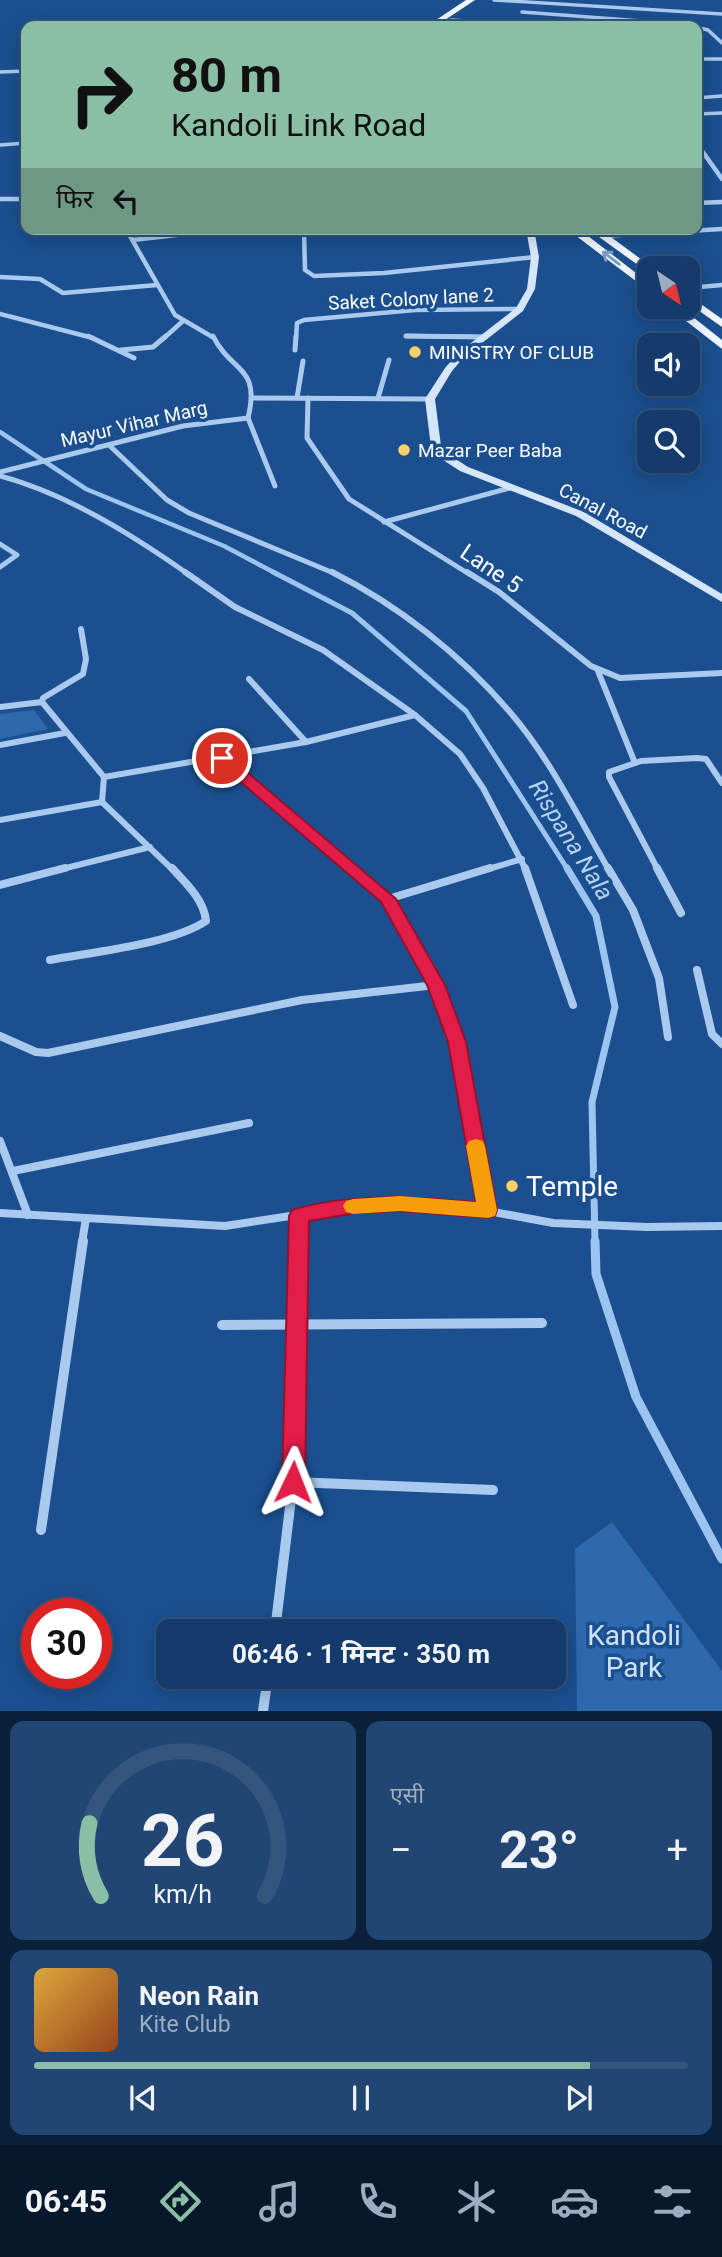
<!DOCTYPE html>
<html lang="hi">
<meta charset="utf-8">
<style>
:root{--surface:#143b6b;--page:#214673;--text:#f1f3f6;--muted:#9dadc1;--line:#33557e;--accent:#8abfa5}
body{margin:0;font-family:Roboto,"Noto Sans Devanagari",sans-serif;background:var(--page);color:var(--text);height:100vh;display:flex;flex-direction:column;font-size:26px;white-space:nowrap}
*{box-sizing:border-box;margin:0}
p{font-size:23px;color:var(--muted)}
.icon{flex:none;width:38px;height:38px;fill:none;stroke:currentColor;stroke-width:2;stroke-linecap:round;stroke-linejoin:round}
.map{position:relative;height:1711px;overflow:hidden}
.sheet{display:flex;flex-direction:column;gap:10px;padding:10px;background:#0b203b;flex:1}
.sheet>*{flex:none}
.banner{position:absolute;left:21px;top:21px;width:681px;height:214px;border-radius:14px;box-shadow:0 4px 18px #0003,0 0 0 2px var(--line);background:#8abfa5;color:#111;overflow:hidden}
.needle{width:46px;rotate:145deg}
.buttons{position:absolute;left:637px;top:256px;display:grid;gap:14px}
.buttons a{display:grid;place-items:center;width:63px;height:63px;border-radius:14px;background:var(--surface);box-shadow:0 4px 18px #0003,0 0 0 2px var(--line);font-size:35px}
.speed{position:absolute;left:21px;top:1598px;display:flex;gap:14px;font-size:35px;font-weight:700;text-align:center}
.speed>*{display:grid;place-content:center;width:91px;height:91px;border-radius:50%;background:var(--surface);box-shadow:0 4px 18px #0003,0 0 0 2px var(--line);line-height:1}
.speed .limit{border:10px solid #d22;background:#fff;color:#111}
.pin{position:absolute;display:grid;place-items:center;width:60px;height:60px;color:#fff;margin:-30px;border:4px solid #fff;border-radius:50%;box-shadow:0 2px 7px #0007}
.me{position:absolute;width:77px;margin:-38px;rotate:2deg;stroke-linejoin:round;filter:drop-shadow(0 0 5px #0008)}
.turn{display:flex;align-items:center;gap:24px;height:147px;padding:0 35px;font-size:32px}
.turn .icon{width:91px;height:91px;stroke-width:2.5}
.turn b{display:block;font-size:49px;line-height:60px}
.then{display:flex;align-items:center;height:66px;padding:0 35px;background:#0003;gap:14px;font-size:26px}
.big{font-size:52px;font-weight:700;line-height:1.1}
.sheet .tile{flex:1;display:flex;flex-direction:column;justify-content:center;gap:10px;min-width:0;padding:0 24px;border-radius:14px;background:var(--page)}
.sheet .dial{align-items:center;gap:0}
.dial svg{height:182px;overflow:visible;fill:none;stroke:var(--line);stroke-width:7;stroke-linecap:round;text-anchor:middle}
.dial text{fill:var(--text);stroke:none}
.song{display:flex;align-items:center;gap:21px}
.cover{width:84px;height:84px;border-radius:10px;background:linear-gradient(135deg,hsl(40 70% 55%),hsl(20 70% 35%))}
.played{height:7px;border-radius:4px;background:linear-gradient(90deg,var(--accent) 85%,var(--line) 85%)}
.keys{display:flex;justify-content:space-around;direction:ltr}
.heat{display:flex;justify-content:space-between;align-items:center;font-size:38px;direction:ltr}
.sheet .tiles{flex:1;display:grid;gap:10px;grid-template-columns:1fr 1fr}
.tile:last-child{grid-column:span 2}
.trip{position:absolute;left:156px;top:1619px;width:410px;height:70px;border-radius:14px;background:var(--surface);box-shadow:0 4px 18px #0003,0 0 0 2px var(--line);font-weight:700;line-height:70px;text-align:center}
.menu{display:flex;height:112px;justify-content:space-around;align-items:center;background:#08182b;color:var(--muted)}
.menu .icon{width:49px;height:49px}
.menu .selected{color:var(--accent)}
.menu b{font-size:32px;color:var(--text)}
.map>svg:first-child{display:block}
.green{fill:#2e69ad}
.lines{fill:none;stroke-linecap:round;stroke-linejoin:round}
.stream-far3{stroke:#9cc4f0;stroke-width:4.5}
.stream-far2{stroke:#9cc4f0;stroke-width:5}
.stream-far1{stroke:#9cc4f0;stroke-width:7}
.stream{stroke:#9cc4f0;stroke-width:9}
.street-far5{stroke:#a9c9ee;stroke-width:3.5}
.street-far4{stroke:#a9c9ee;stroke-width:4.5}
.street-far3{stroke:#a9c9ee;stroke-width:5}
.street-far2{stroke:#a9c9ee;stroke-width:6}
.street-far1{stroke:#a9c9ee;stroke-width:8}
.street{stroke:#a9c9ee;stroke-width:10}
.secondary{fill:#d6e6fa;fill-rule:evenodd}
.primary{fill:#f0f6ff;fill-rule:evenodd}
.oneway{stroke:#7b9ac1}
.route{fill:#e11d48;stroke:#92132f;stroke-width:2}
.slow{fill:#f59e0b}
.poi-dot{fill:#ffd166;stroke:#1b4f8f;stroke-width:2.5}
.labels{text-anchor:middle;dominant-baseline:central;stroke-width:7;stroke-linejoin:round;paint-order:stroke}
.far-street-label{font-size:19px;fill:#fff;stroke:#1b4f8f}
.far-poi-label{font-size:19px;fill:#fff;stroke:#1b4f8f;text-anchor:start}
.street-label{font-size:23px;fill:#fff;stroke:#1b4f8f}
.water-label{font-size:24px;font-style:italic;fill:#b5d3f5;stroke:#1b4f8f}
.near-poi-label{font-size:28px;fill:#fff;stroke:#1b4f8f;text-anchor:start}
.near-park-label{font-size:28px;fill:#cfe3fa;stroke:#1b4f8f}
</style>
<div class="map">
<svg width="722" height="1711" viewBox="0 0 722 1711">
<rect width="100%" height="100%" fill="#1b4f8f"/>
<g class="green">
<path d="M34 710 48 729 0 739V714Z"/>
<path d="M612 1522 722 1671V1711H577L575 1549Z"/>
</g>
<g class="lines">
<path class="stream-far3" d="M0 432 86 489 224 546 277 574"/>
<path class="stream-far2" d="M273 572 352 613 466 711 568 870"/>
<path class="stream-far1" d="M567 868 596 916 615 1007 592 1102 595 1243"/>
<path class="stream" d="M595 1241 596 1274 636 1397 722 1559"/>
<g class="street-far5">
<path d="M494 0 722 14"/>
<path d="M522 12 682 24 708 30 722 43"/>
<path d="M451 20 514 24"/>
<path d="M337 26 432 24"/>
<path d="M445 26H457"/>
<path d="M21 44 26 60"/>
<path d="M696 59H722"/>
<path d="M0 72 26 71"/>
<path d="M696 98 722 96"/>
<path d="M696 114 722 113"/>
<path d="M696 142 702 150"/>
<path d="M0 145 26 143"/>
</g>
<g class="street-far4">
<path d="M700 148 722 179"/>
<path d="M23 181H26"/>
<path d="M0 199H26"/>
<path d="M696 203 722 202"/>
<path d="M126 229 175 315 214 338"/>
<path d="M304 229 305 270 314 276 384 273 535 257"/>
<path d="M603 236 722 229"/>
<path d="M133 240 211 231"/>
<path d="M0 277 40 279 63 293 157 285"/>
<path d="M688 288 722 285"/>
<path d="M0 314 93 338"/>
<path d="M406 336 485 337"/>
<path d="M164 338 183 321"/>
<path d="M296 338 297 323 304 320 415 310 520 309"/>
</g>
<g class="street-far3">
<path d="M88 336 134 358"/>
<path d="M406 336 485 337"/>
<path d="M121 350 153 347 166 336"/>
<path d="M295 350 296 336"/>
<path d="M253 398 430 399"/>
<path d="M297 398 303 361"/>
<path d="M308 398 307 438 349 499 469 574"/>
<path d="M378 398 389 360"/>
<path d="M248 418 275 486"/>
<path d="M110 446 167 500 189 513 336 574"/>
<path d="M0 472 183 426 248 418C261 365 231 373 213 336"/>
<path d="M0 476C67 494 131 534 188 574"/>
<path d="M384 522 510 488"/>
<path d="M0 544 17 555 0 567"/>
</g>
<g class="street-far2">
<path d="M185 572 235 607 323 650 415 715"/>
<path d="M332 572C398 605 461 655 509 711 550 758 578 817 609 870"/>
<path d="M467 572 499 592 591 666 620 678 722 673"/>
<path d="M81 629 86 659 83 674 43 698 42 702 104 777"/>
<path d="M598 671 635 763"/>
<path d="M249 679 306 742"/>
<path d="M0 707 42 702"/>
<path d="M0 745 65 733"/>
<path d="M222 758 354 870"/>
<path d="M0 820 102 802"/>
<path d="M58 870 150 847"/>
<path d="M173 870 102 802 104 777 306 742 415 715 460 754 483 788 526 870"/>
<path d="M485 870 522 859"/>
<path d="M658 870 609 777V772L641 761 697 758 706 759 722 783"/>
</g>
<g class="street-far1">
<path d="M352 868 388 899 436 985 457 1042 488 1211"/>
<path d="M525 868 573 1005"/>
<path d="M608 868 633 910 659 978 668 1037"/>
<path d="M657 868 681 913"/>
<path d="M0 885 65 868"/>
<path d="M388 899 490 868"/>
<path d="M50 960C92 952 172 944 206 921 204 900 186 883 172 868"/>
<path d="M697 970 712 1034 722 1044"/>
<path d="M0 1036 36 1052 48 1053 302 1000 436 985"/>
<path d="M0 1141 28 1215"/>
<path d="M13 1171 249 1123"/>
<path d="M0 1213 225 1226 356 1206 400 1203 488 1211 553 1223 647 1227 722 1226"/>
<path d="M82 1243 86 1218"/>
<path d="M298 1243 299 1216"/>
</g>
<g class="street">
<path d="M222 1325 542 1323"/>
<path d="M293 1482 493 1490"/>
<path d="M41 1530 83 1241"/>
<path d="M275 1631 293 1482 298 1241"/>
<path d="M263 1711 268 1676"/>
</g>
<path class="secondary" d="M526 229H534L539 257 535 289 523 311 464 357 452 371 435 399 441 446 448 454 468 467 584 512 722 594V602L576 516 460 471 440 458 431 447 425 399 445 368 458 353 516 308 527 289 531 257Z"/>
<g class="primary">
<path d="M466 0H475L436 26H427Z"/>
<path d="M567 229H579L649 283V291Z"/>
<path d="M588 229H600L653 268H649V273Z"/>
<path d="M688 295 722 319V327L688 303Z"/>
<path d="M667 306H679L722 340V349Z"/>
</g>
</g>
<defs><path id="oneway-shaft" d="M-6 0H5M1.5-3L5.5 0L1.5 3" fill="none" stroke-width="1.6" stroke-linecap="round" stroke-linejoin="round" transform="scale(1.75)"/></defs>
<use class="oneway" href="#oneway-shaft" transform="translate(611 258) rotate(-143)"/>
<path class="route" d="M222 753 227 755 396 899 445 985 466 1042 497 1210 495 1216 488 1218 400 1211 356 1213 309 1221 305 1482 301 1489 293 1491 285 1489 282 1482 289 1216 292 1210C352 1192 415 1197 476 1202L448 1042 427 985 381 902 216 761 214 758 216 755Z"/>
<path class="slow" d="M476 1139 483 1141 485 1146 497 1210 495 1216 488 1218 400 1211 353 1214 346 1212 343 1206 346 1201 353 1199 400 1196 476 1202 466 1146 469 1141Z"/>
<g class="poi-dot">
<circle cx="415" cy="352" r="7"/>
<circle cx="404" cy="450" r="7"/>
<circle cx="512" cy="1186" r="7"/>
</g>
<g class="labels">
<g class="far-street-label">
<text transform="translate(411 299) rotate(-3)">Saket Colony lane 2</text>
<text transform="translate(134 424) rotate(-13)">Mayur Vihar Marg</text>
<text transform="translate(603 511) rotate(28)">Canal Road</text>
</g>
<g class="far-poi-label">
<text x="429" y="352">MINISTRY OF CLUB</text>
<text x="418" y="450">Mazar Peer Baba</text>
</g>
<g class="street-label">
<text transform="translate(491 569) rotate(34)">Lane 5</text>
</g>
<g class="water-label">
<text transform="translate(571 840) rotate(58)">Rispana Nala</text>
</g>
<g class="near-poi-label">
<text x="526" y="1186">Temple</text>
</g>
<g class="near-park-label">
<text x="634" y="1635">Kandoli<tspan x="634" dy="32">Park</tspan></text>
</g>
</g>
</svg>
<div class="buttons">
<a><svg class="needle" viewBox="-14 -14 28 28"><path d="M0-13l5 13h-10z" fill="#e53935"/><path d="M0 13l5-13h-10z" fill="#9dadc1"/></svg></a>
<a><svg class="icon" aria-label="sound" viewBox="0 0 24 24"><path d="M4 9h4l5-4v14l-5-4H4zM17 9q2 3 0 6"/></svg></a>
<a><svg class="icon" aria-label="search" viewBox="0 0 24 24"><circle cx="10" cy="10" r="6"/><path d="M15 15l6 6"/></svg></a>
</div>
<div class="speed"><div class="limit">30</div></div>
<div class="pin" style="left:222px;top:758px;background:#d93025"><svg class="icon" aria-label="arrive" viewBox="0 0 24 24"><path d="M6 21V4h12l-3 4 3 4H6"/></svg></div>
<svg class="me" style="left:293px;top:1482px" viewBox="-20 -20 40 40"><path d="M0-17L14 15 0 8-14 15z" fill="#e11d48" stroke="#fff" stroke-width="4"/></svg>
<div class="trip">06:46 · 1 मिनट · 350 m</div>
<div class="banner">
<div class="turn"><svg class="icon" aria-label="right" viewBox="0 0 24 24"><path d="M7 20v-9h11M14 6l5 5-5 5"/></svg><div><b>80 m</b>Kandoli Link Road</div></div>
<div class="then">फिर<svg class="icon" aria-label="left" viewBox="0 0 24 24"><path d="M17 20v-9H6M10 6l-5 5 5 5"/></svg></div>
</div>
</div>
<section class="sheet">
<div class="tiles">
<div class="tile dial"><svg viewBox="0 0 100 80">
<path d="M14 69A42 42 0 1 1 86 69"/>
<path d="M14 69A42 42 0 0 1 9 37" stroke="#8abfa5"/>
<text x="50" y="56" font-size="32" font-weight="700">26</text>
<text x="50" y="72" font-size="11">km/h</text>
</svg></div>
<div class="tile"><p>एसी</p>
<div class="heat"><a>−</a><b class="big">23°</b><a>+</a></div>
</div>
<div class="tile">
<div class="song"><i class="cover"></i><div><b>Neon Rain</b><p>Kite Club</p></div></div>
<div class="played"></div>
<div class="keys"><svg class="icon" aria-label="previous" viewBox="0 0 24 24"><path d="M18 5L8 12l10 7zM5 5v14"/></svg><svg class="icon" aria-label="pause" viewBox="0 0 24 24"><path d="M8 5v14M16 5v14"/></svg><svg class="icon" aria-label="next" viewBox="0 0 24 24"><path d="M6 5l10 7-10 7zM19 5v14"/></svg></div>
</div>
</div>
</section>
<nav class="menu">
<b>06:45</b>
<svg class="icon selected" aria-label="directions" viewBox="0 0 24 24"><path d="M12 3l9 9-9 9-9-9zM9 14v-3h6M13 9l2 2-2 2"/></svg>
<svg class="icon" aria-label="music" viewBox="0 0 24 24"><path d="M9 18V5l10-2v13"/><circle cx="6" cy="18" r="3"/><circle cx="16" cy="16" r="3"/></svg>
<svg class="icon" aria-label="phone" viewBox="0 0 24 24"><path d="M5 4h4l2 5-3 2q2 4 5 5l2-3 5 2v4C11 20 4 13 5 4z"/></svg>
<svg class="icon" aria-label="climate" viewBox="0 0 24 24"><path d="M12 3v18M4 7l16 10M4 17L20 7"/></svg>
<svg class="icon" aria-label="car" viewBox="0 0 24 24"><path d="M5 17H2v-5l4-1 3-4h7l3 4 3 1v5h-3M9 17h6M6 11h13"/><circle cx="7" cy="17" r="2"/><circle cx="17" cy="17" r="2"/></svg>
<svg class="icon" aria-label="filters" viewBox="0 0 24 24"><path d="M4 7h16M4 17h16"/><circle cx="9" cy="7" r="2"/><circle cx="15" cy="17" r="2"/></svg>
</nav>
